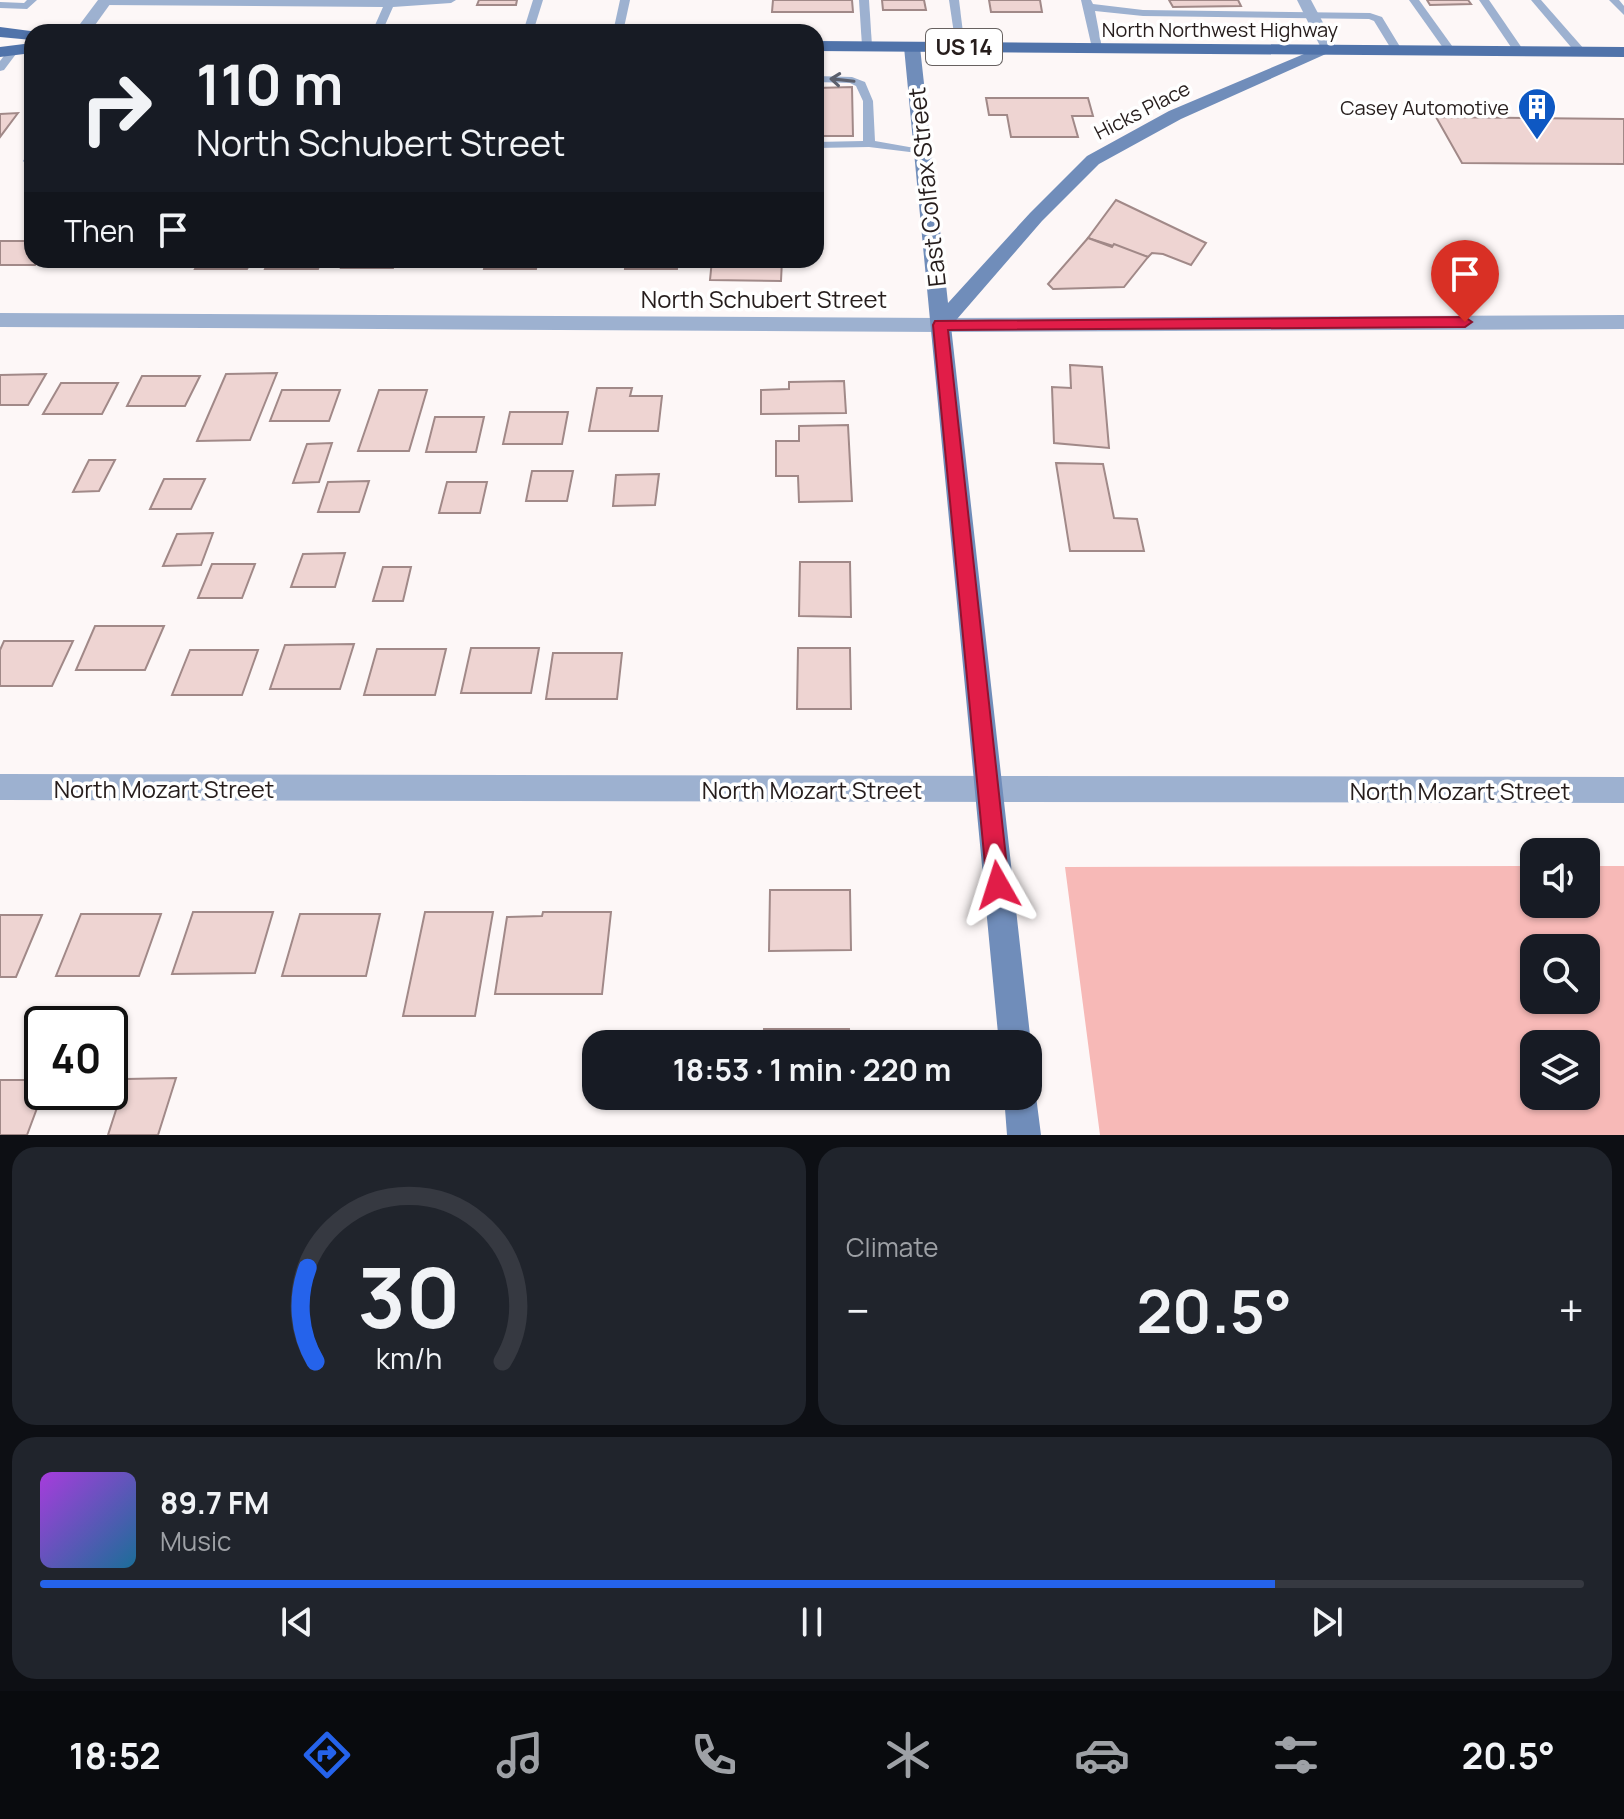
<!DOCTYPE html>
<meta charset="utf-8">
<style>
:root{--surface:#171b24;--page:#20242c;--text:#f1f3f6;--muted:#9ea1a6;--line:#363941;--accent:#2563eb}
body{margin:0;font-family:Manrope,sans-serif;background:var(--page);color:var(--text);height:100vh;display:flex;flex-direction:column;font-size:30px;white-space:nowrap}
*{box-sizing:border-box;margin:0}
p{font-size:26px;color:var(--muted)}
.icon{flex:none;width:44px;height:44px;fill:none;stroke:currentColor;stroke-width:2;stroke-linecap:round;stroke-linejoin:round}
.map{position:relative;height:1135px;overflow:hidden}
.details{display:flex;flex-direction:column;gap:12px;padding:12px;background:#0d0f14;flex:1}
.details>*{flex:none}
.hud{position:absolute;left:24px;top:24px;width:800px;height:244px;border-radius:24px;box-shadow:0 2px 6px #0004;background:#171b24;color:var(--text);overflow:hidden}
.buttons{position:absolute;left:1520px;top:838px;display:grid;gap:16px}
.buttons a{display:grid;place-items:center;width:80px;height:80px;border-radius:16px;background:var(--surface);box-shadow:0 2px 6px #0004;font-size:40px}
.speed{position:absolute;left:24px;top:1006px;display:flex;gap:16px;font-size:40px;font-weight:700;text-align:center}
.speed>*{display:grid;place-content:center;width:104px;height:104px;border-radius:50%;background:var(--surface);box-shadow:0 2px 6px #0004;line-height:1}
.speed .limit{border:4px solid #111;border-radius:12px;background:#fff;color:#111}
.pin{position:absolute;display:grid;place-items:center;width:68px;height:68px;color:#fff;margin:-82px -34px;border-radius:50% 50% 50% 0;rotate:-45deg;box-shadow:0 0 8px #0007}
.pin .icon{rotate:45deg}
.me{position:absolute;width:88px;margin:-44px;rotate:354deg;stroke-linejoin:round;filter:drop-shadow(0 0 6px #0008)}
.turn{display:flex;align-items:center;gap:28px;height:168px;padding:0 40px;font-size:36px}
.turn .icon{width:104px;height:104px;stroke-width:2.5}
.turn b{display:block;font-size:56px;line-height:68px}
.then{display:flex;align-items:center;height:76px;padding:0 40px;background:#0003;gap:16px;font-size:30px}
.big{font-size:60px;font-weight:700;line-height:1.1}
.details .card{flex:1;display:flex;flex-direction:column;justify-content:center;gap:12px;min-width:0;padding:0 28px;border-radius:24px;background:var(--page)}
.details .dial{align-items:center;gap:0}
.dial svg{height:208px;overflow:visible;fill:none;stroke:var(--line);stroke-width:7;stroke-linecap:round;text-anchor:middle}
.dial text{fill:var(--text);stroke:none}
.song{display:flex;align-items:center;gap:24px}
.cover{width:96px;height:96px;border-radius:12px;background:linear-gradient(135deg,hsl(280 70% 55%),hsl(200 70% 35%))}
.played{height:8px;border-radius:4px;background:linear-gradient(90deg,var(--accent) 80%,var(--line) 80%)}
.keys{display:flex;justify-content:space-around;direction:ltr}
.heat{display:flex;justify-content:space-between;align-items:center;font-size:44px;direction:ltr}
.details .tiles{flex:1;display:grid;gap:12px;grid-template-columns:1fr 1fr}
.card:last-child{grid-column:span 2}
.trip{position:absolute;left:582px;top:1030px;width:460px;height:80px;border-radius:24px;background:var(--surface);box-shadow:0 2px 6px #0004;font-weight:700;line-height:80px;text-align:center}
.tab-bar{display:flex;height:128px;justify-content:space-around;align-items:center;background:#090b0e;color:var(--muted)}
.tab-bar .icon{width:56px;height:56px}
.tab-bar .current{color:var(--accent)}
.tab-bar b{font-size:36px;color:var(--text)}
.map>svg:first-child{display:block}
.green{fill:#f7b9b7;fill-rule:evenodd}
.building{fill:#eed4d2;stroke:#a18988;stroke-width:2}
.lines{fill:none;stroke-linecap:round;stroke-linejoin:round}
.lane{fill:#9db1d0;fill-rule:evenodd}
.street{fill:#9db1d0;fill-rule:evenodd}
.secondary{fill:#708dba;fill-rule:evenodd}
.primary{fill:#5073aa;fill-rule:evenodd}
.oneway{stroke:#5c606d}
.route{fill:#e11d48;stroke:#92132f;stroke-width:2}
.labels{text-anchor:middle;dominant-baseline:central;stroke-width:7;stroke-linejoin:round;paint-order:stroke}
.far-street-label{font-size:20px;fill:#261d1c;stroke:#fff}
.far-poi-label{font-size:20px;fill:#261d1c;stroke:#fff;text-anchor:end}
.shield{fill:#fff;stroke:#676160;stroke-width:2}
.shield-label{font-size:22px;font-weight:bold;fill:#261d1c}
.street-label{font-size:24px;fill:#261d1c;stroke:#fff}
</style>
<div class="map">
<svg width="1624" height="1135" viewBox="0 0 1624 1135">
<rect width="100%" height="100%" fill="#fdf7f7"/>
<path class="green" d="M1534 866V904H1586V866H1624V1135H1100L1065 867ZM1534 948H1586V1000H1534ZM1534 1044H1586V1096H1534Z"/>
<g class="building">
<path d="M479 0H517L516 5H477Z"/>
<path d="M773 0H852L853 12H772Z"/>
<path d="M882 0H924L926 10H883Z"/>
<path d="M989 0H1040L1042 12H991Z"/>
<path d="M1169 0H1238L1241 6 1173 7Z"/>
<path d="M1427 0H1468L1471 4 1430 5Z"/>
<path d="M852 87 853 136H816V88Z"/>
<path d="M986 98H1088L1093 116H1072L1078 137H1011L1007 115H989Z"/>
<path d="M18 113 0 137V114Z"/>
<path d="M1436 117 1624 119V164L1462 163Z"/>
<path d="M1116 200 1206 243 1191 265 1163 254 1152 253 1148 257 1088 238Z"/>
<path d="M1088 238 1112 247 1114 244 1148 257 1124 287 1053 289 1048 284Z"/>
<path d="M0 241H32V260H38L35 265H0Z"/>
<path d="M58 260H110L107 265H55Z"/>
<path d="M129 260H180L178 264 126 265Z"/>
<path d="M200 260H252L247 269H195Z"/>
<path d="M269 260H321L318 269H265Z"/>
<path d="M344 260H396L393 268H341Z"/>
<path d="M415 260H467L466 264H414Z"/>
<path d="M486 260H538L536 269H484Z"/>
<path d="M547 260H599L598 264H546Z"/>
<path d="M626 260H678L677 269H625Z"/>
<path d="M712 260H782L781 281 710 280Z"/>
<path d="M1070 365 1102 367 1109 448 1054 443 1052 387 1071 388Z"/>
<path d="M277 373 250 440 197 441 226 374Z"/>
<path d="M46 374 28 405H0V375Z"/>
<path d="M142 376H200L185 406H127Z"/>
<path d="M844 381 846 413 761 414V390L789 389V382Z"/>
<path d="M61 383H118L102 414H43Z"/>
<path d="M597 388H632L630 396H662L658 431H589Z"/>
<path d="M282 390H340L329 421H270Z"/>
<path d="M379 390H427L409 451H358Z"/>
<path d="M510 412H568L562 444H503Z"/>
<path d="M435 417H484L476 452H426Z"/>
<path d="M848 425 852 501 799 502 798 476H776V441H799V426Z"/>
<path d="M332 443 319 482 293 483 307 444Z"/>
<path d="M89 460H115L99 491 73 492Z"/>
<path d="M1056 463 1103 464 1114 518 1137 519 1144 551H1070Z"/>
<path d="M532 471H573L567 501H526Z"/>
<path d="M659 474 655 505 613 506 616 475Z"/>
<path d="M164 479H205L191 509H150Z"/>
<path d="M369 481 359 512H318L328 482Z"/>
<path d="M447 482H487L480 513H439Z"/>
<path d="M213 533 201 565 163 566 177 534Z"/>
<path d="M345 553 335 587H291L303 554Z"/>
<path d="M800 562H850L851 617 799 616Z"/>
<path d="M212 564H255L242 598H198Z"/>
<path d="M383 567H411L403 601H373Z"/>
<path d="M95 626H164L145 670H76Z"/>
<path d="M4 641H73L52 686H0V650Z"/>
<path d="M354 644 340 689H270L285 645Z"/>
<path d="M471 648H539L531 693H461Z"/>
<path d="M798 648H850L851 709H797Z"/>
<path d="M377 649H446L435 695H364Z"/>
<path d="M190 650H258L242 695H172Z"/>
<path d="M553 653H622L617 699H546Z"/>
<path d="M770 890H850L851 950 769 951Z"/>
<path d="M193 912H273L255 973 172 974Z"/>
<path d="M425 912H493L475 1016H403Z"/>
<path d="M543 912H611L602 994H495L507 917 542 916Z"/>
<path d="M81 914H161L139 976H56Z"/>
<path d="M300 914H380L366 976H282Z"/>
<path d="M0 915H42L16 977H0Z"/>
<path d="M764 1029H849L850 1044H763Z"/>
<path d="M176 1078 158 1135H108L126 1079Z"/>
<path d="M0 1080H42L43 1092 27 1135H0Z"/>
<rect x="762" y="1096" width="89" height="4"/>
</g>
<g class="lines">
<g class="lane">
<path d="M27 0H37L27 9 0 8V2L24 3Z"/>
<path d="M100 0H456L451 3 393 7 382 32H372L383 7 104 5 101 4Z"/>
<path d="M533 0H543L533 32H523Z"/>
<path d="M620 0H630L623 32H613Z"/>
<path d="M859 0H869L872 46 867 49 862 46Z"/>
<path d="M949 0H959L965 49 956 47Z"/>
<path d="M1081 0H1091L1093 4 1143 10 1370 13 1382 17 1402 50 1393 52 1374 21 1369 19 1143 16 1095 11 1102 48 1097 51 1092 48Z"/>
<path d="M1409 0H1419L1455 50 1454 52H1446Z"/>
<path d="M1479 0H1489L1524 51 1523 53H1515Z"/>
<path d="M1531 0H1541L1584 49V53H1576Z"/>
<path d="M1609 0H1619L1624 6V15Z"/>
<path d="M10 48 19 50 4 70 0 71V61Z"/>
<path d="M816 76 852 77 865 82 873 101 875 141 926 150V154L869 147 816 148V142L863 141V101L856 86 850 83 816 82Z"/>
<path d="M32 153V164L25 163 23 161 28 154Z"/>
</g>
<g class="street">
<path d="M98 0H113L90 32H74Z"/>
<path d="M1297 0H1311L1337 49 1335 52H1323Z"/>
<path d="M0 313 940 318 1624 315V329L940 332 0 327Z"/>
<path d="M0 774 1624 777V803L0 800Z"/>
</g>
<g class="secondary">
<path d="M912 42 920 47 948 303 1030 213 1087 156 1169 111 1323 46H1335L1337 49 1181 119 1099 164 1042 221 951 326 1031 1044 1028 1051V1044H999L904 47Z"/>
<path d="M1028 1083 1036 1096 1041 1135H1007L1004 1096H1028Z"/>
</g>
<g class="primary">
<path d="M0 27 38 32H32V40L0 37Z"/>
<path d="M816 41 1624 47V57L816 51Z"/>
<path d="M32 43V53L0 57V47Z"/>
</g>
</g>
<defs><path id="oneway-shaft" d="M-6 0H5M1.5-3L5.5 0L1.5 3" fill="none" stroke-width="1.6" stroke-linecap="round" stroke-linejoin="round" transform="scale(2)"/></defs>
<use class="oneway" href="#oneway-shaft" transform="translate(842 80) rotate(-174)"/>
<path class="route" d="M1465 317 1472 322 1465 327 948 330 1009 885 1006 893 998 896 990 893 987 885 933 325 935 321Z"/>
<defs>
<symbol id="building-pin" viewBox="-11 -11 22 30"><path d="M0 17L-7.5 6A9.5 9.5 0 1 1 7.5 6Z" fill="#0e58c3" stroke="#fff"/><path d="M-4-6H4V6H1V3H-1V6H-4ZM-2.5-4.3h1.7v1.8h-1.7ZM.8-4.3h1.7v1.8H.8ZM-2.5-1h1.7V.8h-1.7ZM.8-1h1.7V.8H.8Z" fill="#fff"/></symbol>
</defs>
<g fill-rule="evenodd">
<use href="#building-pin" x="1515" y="85" width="44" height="60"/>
</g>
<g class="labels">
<g class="far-street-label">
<text x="1220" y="29">North Northwest Highway</text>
<text transform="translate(1142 110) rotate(-27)">Hicks Place</text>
</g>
<g class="far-poi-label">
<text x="1509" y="107">Casey Automotive</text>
</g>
<rect class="shield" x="926" y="29" width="76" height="36" rx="6"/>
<g class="shield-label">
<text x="964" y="47">US 14</text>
</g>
<g class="street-label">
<text transform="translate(926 187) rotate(-96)">East Colfax Street</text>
<text x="764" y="298">North Schubert Street</text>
<text x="164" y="788">North Mozart Street</text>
<text x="812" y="789">North Mozart Street</text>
<text x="1460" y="790">North Mozart Street</text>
</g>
</g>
</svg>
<div class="buttons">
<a><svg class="icon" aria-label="sound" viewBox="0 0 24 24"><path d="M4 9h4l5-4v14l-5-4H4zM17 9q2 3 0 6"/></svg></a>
<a><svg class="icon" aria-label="search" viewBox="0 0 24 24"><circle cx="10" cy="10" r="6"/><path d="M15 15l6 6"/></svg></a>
<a><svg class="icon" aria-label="layers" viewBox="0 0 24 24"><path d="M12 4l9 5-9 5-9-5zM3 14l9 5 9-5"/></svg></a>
</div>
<div class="speed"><div class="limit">40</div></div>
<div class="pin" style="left:1465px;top:322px;background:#d93025"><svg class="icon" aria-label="arrive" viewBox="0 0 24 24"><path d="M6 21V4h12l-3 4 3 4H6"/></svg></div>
<svg class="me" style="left:998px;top:885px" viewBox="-20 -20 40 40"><path d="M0-17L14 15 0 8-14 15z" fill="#e11d48" stroke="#fff" stroke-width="4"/></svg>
<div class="trip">18:53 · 1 min · 220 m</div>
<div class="hud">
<div class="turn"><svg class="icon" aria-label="right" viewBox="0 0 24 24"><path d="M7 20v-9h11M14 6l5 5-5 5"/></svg><div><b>110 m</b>North Schubert Street</div></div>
<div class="then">Then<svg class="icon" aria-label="arrive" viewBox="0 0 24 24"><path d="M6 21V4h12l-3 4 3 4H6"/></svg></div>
</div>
</div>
<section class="details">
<div class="tiles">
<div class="card dial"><svg viewBox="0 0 100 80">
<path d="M14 69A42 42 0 1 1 86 69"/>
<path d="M14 69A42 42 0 0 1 11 33" stroke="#2563eb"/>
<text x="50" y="56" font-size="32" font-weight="700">30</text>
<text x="50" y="72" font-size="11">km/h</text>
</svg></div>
<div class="card"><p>Climate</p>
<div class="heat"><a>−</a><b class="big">20.5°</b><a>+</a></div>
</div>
<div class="card">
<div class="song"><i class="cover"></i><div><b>89.7 FM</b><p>Music</p></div></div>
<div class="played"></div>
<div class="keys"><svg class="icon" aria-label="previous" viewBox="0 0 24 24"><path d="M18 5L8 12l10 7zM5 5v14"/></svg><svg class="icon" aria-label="pause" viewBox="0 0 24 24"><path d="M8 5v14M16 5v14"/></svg><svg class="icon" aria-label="next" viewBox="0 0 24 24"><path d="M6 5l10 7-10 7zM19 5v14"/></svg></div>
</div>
</div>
</section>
<nav class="tab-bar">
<b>18:52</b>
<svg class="icon current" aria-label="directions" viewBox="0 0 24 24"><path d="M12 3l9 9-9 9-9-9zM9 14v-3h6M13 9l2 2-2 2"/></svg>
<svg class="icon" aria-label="music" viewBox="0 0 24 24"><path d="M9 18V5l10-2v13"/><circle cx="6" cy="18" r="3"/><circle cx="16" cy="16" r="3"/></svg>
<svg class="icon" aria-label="phone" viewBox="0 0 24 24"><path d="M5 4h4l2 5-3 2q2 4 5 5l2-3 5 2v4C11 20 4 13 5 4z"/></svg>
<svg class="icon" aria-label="climate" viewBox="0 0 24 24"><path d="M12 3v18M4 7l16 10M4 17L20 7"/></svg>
<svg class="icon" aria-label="car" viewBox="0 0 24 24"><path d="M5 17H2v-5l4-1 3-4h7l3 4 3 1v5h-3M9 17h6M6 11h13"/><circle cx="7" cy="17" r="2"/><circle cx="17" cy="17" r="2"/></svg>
<svg class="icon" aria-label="filters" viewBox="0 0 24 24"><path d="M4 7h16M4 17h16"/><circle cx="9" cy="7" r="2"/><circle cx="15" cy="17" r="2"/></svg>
<b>20.5°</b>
</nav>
